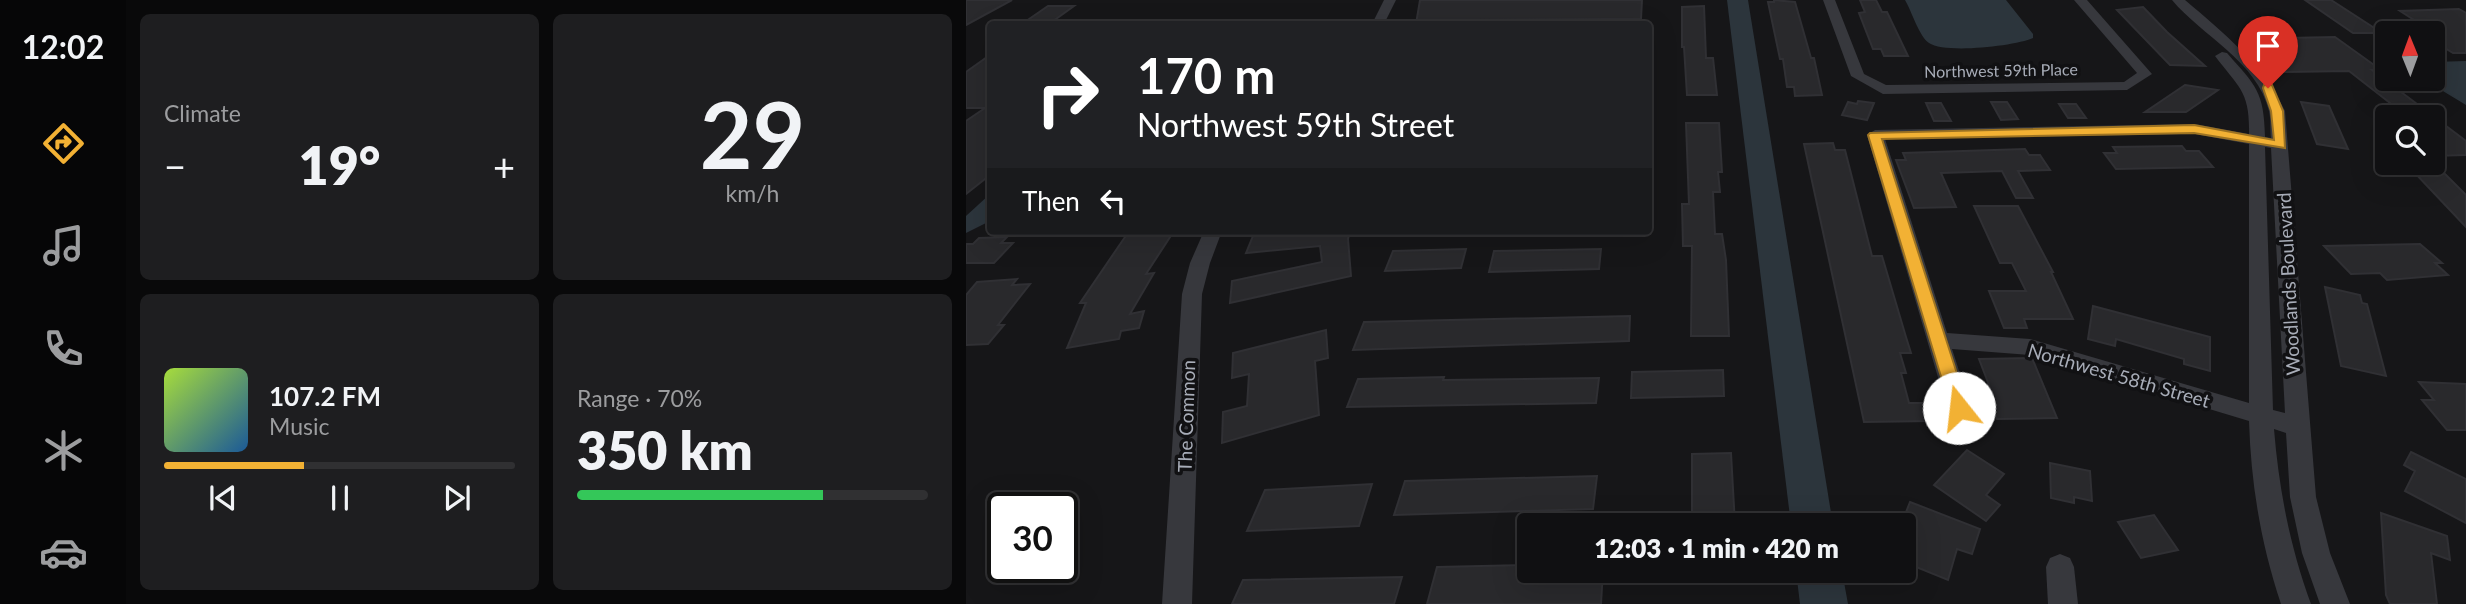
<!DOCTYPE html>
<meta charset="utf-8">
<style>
:root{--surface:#101012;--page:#1e1e20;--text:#f1f3f6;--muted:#9c9d9f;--line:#303032;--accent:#f2b134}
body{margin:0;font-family:Lato,sans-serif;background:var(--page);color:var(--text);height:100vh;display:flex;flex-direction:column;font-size:26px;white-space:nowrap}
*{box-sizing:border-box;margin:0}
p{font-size:23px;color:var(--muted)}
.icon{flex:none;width:38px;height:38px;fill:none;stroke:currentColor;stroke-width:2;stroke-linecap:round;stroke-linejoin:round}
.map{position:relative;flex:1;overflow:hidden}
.drawer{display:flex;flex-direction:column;gap:14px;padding:14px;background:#09090a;width:840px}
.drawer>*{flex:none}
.guide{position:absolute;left:21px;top:21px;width:665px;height:214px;border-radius:7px;box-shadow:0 7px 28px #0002,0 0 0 2px var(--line);background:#202124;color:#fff;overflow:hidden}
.needle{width:46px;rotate:359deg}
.fabs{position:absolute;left:1409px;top:21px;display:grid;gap:14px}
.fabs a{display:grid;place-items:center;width:70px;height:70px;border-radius:7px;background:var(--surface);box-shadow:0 7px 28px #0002,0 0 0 2px var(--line);font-size:35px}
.speed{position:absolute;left:21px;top:492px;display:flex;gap:14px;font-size:35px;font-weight:700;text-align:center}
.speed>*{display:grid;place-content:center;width:91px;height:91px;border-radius:50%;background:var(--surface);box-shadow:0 7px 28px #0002,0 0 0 2px var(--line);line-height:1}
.speed .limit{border:4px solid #111;border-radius:10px;background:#fff;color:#111}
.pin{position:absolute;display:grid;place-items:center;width:60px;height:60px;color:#fff;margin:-72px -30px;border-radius:50% 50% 50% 0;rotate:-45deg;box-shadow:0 0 7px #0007}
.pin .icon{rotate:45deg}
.me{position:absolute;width:77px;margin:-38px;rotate:344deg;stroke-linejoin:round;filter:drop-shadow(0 0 5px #0008)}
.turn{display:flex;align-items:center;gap:24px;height:147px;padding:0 35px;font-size:32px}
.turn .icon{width:91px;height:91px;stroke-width:2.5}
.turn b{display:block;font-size:49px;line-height:60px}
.then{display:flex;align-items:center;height:66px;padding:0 35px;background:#0003;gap:14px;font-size:26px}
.big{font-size:52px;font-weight:800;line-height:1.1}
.drawer .widget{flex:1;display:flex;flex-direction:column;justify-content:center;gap:10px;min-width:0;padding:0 24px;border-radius:10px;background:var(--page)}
.drawer .dial{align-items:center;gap:0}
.dial b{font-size:91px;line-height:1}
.song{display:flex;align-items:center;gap:21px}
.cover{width:84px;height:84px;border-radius:10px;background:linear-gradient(135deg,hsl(80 70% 55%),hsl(210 70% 35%))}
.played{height:7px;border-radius:4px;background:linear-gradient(90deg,var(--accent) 40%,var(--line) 40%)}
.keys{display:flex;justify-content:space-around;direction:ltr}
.heat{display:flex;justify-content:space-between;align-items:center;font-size:38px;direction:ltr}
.charge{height:10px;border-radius:5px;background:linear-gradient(90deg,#34c759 70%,var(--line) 0)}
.drawer .tiles{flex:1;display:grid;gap:14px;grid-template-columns:repeat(2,1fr)}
.trip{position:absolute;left:551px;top:513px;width:399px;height:70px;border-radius:7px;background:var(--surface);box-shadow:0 7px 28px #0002,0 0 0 2px var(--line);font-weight:800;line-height:70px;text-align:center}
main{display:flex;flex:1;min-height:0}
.menu{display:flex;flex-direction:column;width:126px;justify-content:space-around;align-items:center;background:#060607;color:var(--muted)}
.menu .icon{width:49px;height:49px}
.menu .on{color:var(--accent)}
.menu b{font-size:32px;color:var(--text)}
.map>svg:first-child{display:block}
.water{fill:#2c353c}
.building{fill:#29292c;stroke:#303034;stroke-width:2}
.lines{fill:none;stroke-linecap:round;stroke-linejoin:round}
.minor{fill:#37383d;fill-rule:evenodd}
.route{fill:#f2b134;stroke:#9d7322;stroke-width:2}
.labels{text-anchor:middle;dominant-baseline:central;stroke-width:7;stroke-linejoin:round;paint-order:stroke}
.far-street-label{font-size:16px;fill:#a8adb8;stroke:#111113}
.street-label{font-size:19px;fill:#a8adb8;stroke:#111113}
</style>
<main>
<nav class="menu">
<b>12:02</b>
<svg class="icon on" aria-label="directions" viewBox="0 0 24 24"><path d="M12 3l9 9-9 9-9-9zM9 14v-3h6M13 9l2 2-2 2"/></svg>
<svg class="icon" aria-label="music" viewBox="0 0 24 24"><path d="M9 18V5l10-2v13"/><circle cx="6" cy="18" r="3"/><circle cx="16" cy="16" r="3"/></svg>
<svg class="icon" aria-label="phone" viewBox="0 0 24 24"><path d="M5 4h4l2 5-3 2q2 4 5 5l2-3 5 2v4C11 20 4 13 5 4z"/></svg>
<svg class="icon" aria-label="climate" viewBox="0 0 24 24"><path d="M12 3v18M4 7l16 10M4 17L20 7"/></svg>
<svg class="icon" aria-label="car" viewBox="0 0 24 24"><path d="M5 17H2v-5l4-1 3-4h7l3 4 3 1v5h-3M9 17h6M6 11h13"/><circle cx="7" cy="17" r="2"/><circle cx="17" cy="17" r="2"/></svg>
</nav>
<section class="drawer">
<div class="tiles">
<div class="widget"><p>Climate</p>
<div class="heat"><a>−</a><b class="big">19°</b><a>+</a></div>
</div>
<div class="widget dial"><b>29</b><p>km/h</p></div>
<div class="widget">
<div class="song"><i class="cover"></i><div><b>107.2 FM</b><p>Music</p></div></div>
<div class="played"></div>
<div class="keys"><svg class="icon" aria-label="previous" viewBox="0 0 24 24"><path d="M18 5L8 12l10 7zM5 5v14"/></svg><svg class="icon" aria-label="pause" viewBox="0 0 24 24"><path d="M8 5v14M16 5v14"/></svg><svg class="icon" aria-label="next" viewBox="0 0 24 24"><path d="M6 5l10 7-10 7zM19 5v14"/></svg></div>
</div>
<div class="widget"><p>Range · 70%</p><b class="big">350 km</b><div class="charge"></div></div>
</div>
</section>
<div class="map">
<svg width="1500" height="604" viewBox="0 0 1500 604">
<rect width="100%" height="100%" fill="#161618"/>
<g class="water">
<path d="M761 0H782L867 525H825Z"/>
<path d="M939 0H1040L1067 34V38C1049 46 979 54 963 43 953 36 946 12 939 0Z"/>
<path d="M1500 61V105L1457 79H1466L1467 62Z"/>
<path d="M24 194V221L0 233V216Z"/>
<path d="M830 571H876L882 604H834Z"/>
</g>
<g class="building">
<path d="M0 0H46L0 25Z"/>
<path d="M454 0H676L675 19 509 20 508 23 450 24Z"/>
<path d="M808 0 829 2 845 58H848L856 95 829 96 828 87H821L817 59H814L802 2H808Z"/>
<path d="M894 0H910L916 12H921L942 56H918L915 49H907L893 13 899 12Z"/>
<path d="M1339 0H1365L1416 33H1387Z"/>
<path d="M82 6H108L83 24H56Z"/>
<path d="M738 6 740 58H747L751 95H721L718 47H716V7Z"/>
<path d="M1177 7 1201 32 1239 66 1204 65 1151 10Z"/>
<path d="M1493 9 1500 13V53H1487L1466 40V33H1455L1435 21 1448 20 1434 11Z"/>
<path d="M1369 37 1415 70H1406L1500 141V155L1466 156V117H1442L1383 71 1319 72 1278 39Z"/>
<path d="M24 55V175L0 194V121L19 108H0V72Z"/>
<path d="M1219 85 1252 90 1220 112H1179Z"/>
<path d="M892 101 908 103 901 120 876 115 882 102 891 104Z"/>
<path d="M1025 102H1041L1052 119 1035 120Z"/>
<path d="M1335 102 1363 106 1382 149 1351 144Z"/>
<path d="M960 103H975L985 121H968Z"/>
<path d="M1093 104H1110L1120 118H1102Z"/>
<path d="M720 123H753L756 172H752L754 192H747L749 234H756L760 260 763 336H725L726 246H717L716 204H723Z"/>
<path d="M867 143 869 150H879L906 256H916L940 337 945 353H934L940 373H935L943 403H961L966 421 898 422 838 144Z"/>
<path d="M1216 146 1220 151H1233L1247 167 1150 169 1138 153H1151L1147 147Z"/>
<path d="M1059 149 1063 155H1074L1084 170 1052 171 1067 198H1050L1036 171 975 173 990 207 948 208 930 160H940L937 153Z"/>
<path d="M1449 166 1473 168 1500 195V227L1447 171H1453Z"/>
<path d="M1008 206H1052L1087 272H1085L1107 319H1058L1061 328H1038L1023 291H1060L1046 263H1034Z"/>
<path d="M172 231H208L180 274 188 273 164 314 178 311 173 328 155 331 153 339 101 348 120 303H114L161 234Z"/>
<path d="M289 231H384L382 239 385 276 264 303 266 281 356 262 354 246 280 253Z"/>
<path d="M41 237 35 243H47L28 263H0V244H7L13 238Z"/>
<path d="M1454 244 1476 263H1469L1482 275 1421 280 1414 273 1385 274 1358 246Z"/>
<path d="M500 249 495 268 419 271 427 251Z"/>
<path d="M635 249 633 269 523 272 528 251Z"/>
<path d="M51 279 46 285 64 284 32 325H38L22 344 0 345V295L11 282Z"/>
<path d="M1359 287 1394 295 1396 303 1401 304 1420 376 1375 366Z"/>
<path d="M1127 306 1244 337V371L1218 364V359L1150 339 1149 346 1122 339Z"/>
<path d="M664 316 663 341 387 350 398 322Z"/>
<path d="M360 330 362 358 349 361 353 415 256 443 257 412 281 406 283 374 266 378 267 353Z"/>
<path d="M1066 358 1091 418 1031 419 1024 401H1029L1013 359Z"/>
<path d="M757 370 758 396 665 398 666 372Z"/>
<path d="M478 377 477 380 633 378 630 403 381 407 392 379Z"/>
<path d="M1453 382 1500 384V430H1481L1456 400H1468Z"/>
<path d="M1001 450 1038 474 1020 495 1034 505 1020 521 968 485Z"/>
<path d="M1445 452 1500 479V523L1439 491 1449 471 1438 465Z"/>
<path d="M765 453 769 525H726V454Z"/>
<path d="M1084 463 1124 471 1126 501 1108 497V503L1085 498Z"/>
<path d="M631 476 627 509 428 515 439 481Z"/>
<path d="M406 484 393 526 281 531 299 490Z"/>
<path d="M944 502 1014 529 1006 554 991 549 982 580 938 562V525H935Z"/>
<path d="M1415 513 1481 536 1484 560 1465 553 1471 604H1424L1420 595Z"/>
<path d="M1188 515 1212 550 1175 558 1152 522Z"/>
<path d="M564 565V570H637L635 604H461L471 567Z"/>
<path d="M436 577 428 604H266L277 580Z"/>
</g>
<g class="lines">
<g class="minor">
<path d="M418 0H430L418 24H406Z"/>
<path d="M857 0H869L898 74 920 85 1158 82 1171 73 1108 0H1121L1186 74 1161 90 917 94 885 76Z"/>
<path d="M1206 0H1219C1258 33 1296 64 1319 111L1350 497 1364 553 1384 604H1354L1336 553 1324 497 1320 433 1308 429C1313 490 1324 547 1345 604H1315C1295 544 1285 485 1283 421L1064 355 986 349 1005 408 1001 415 993 417 985 415 981 408 901 135 909 130 1229 124 1283 134C1284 91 1273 88 1249 56L1256 52 1261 53C1290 86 1298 91 1299 137L1305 138C1304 130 1305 119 1303 111 1291 61 1236 36 1206 0ZM1229 134 1283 144V403L1064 339 981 333 919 139ZM1299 147 1305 148 1319 413 1307 410Z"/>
<path d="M238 231H256L244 263 236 294 226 604H196L216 294 224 263Z"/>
<path d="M1094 554 1104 558 1108 567 1112 604H1082L1080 567 1084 558Z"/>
</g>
</g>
<path class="route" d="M1298 85H1306L1317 111 1319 148 1228 133 916 139 1002 408 999 413H986L902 135 904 133 1228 125 1308 140 1305 111 1297 88Z"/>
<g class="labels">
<g class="far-street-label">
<text transform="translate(1035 70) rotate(-1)">Northwest 59th Place</text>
</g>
<g class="street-label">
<text transform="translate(1322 284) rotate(-93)">Woodlands Boulevard</text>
<text transform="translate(1153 375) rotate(16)">Northwest 58th Street</text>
<text transform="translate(220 416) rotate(-88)">The Common</text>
</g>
</g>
</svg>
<div class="fabs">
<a><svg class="needle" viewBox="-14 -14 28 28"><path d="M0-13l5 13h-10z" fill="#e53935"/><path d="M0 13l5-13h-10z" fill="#9c9d9f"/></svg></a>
<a><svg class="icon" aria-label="search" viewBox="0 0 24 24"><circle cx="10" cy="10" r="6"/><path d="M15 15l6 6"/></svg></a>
</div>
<div class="speed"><div class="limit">30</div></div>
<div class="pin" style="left:1302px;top:88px;background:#d93025"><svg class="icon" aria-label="arrive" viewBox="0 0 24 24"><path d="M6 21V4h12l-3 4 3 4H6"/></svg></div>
<svg class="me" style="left:993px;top:408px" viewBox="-20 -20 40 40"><circle r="19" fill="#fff"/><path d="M0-13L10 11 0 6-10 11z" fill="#f2b134"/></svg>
<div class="trip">12:03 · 1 min · 420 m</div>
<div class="guide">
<div class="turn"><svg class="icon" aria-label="right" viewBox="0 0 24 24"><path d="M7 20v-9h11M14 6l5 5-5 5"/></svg><div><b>170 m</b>Northwest 59th Street</div></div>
<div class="then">Then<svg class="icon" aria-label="left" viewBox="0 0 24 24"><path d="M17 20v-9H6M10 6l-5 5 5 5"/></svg></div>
</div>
</div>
</main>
